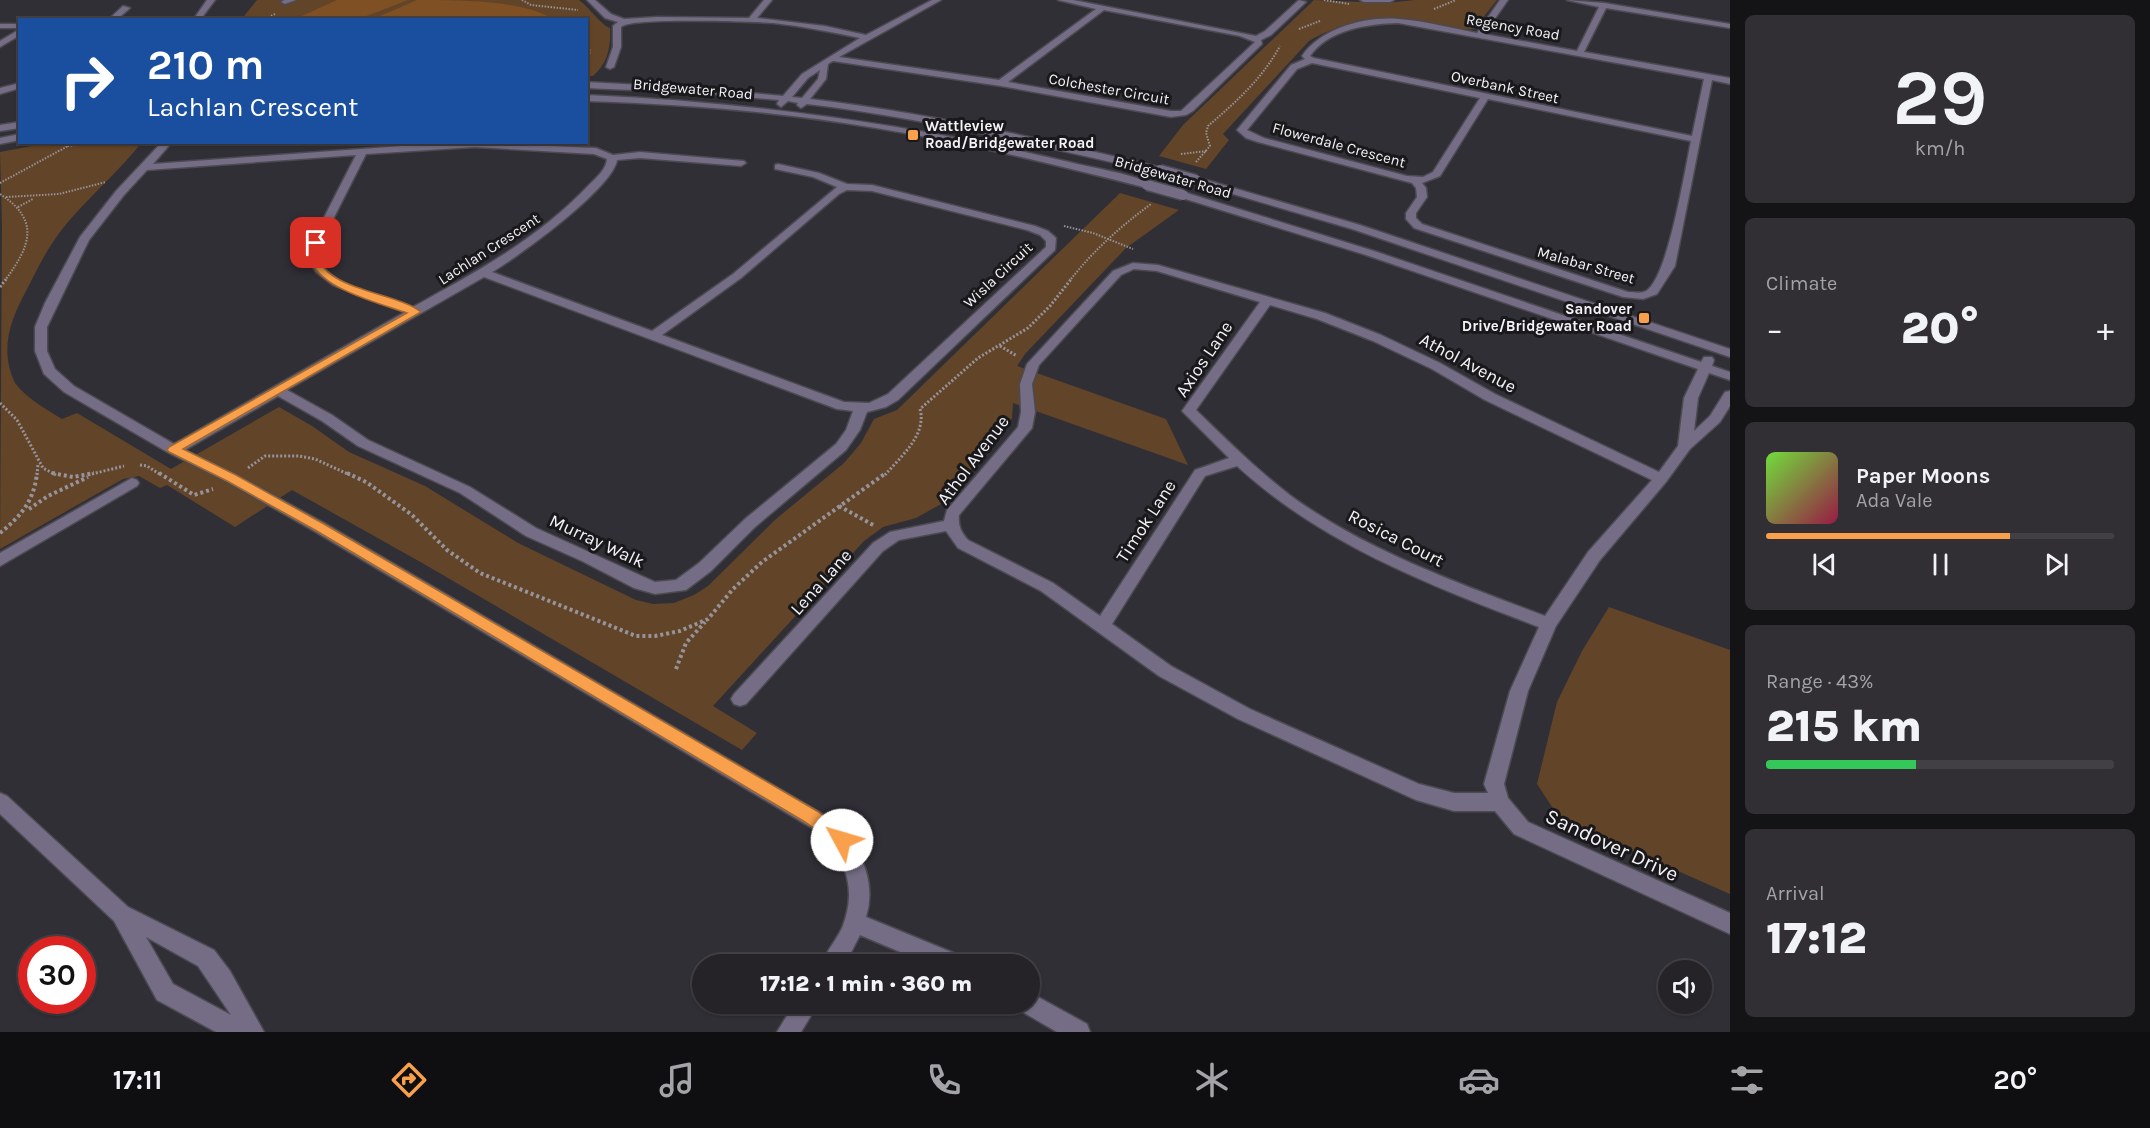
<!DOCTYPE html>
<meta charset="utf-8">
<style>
:root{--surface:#252328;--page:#312f34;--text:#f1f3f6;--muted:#a3a4a8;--line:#424045;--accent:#f8a04b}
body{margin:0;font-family:Karla,sans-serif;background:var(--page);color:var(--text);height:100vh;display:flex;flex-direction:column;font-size:22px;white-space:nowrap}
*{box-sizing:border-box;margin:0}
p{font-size:20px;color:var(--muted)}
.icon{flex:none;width:33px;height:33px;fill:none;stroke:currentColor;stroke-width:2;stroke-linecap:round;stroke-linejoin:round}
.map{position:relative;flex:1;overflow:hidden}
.drawer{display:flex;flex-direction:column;gap:15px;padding:15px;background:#141316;width:420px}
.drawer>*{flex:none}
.guide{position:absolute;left:18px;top:18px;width:570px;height:126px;border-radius:0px;box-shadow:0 2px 4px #0004,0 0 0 2px var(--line);background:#1a4fa0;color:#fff;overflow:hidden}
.controls{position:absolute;left:1658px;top:960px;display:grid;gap:12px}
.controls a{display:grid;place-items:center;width:54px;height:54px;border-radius:50%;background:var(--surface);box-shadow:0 2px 4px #0004,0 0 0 2px var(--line);font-size:30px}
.speed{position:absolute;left:18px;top:936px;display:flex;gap:12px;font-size:30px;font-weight:700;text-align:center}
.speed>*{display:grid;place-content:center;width:78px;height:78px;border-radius:50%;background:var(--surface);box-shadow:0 2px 4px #0004,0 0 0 2px var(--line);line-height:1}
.speed .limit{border:9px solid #d22;background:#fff;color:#111}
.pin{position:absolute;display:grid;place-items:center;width:51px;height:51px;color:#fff;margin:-26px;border-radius:12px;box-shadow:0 3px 9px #0006}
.me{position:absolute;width:66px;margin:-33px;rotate:309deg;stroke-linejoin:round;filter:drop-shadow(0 0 4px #0008)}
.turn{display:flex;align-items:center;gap:21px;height:126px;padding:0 30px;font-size:27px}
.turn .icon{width:78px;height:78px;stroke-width:2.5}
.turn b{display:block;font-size:42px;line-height:51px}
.big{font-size:45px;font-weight:800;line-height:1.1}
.drawer .tile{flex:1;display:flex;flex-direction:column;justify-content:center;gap:9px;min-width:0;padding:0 21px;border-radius:9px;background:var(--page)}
.drawer .dial{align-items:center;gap:0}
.dial b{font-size:78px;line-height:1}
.song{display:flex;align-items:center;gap:18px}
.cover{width:72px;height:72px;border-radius:9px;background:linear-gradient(135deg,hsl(100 70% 55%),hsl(340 70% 35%))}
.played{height:6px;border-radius:3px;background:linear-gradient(90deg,var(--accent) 70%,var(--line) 70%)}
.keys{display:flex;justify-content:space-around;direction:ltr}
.heat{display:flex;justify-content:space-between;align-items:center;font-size:33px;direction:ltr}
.charge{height:9px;border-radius:4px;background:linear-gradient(90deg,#34c759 43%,var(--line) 0)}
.trip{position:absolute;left:692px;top:954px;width:348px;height:60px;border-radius:30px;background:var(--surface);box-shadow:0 2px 4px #0004,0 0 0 2px var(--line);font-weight:800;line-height:60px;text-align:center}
.tabs{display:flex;height:96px;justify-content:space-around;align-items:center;background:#0f0e10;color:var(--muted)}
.tabs .icon{width:42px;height:42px}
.tabs .selected{color:var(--accent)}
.tabs b{font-size:27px;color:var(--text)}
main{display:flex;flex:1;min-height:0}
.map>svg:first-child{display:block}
.green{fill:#624428}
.water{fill:#7e5023}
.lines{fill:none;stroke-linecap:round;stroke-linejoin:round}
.minor-casing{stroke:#4c4a51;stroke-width:3}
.path-far2{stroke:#96949a;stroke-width:2;stroke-dasharray:1.5 1.5;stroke-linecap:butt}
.path-far1{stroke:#96949a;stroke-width:3;stroke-dasharray:2 2;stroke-linecap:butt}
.path{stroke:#96949a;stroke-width:4;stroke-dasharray:3 3;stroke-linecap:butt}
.minor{fill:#756d85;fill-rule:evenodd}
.minor-bridge-casing{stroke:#4c4a51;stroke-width:13;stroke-linecap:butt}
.minor-bridge{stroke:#756d85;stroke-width:10}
.route{fill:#f8a04b;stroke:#a16831;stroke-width:1.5}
.poi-dot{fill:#f8a04b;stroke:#19181b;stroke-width:2}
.labels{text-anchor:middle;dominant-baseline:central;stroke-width:6;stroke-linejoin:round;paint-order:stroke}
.far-street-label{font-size:15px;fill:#f5f3f8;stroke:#19181b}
.far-poi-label{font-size:15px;font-weight:bold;fill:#f5f3f8;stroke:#19181b;text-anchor:start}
.street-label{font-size:18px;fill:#f5f3f8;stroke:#19181b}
.near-street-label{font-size:21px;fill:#f5f3f8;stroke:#19181b}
</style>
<main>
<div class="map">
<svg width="1730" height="1032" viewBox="0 0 1730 1032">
<rect width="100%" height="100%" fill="#312f36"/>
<g class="green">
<path d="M257 0H579C589 7 601 25 610 28 611 47 608 63 593 76H587L586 20H241Z"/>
<path d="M1314 0 1385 3 1415 0H1497L1474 29C1453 31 1430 23 1409 19 1377 14 1336 25 1309 41L1223 134 1229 140 1206 169 1159 156 1183 125Z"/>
<path d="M48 143H141C114 178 78 205 53 242 42 258 34 276 25 293 9 323 0 351 15 383 26 398 46 409 62 419L77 413 171 469 279 407 312 426 349 452 425 486 518 543 636 600 653 604 674 603 694 595 708 586 776 519 844 463 861 443 874 419 897 410 1120 193 1179 210 1126 248 1025 354 1017 366 1166 419 1188 465 1013 403 1012 418 1004 432 941 504 916 518 883 527 864 541 713 706 757 733 742 750 424 564 292 490 235 527 167 485 160 488 139 476 123 479 0 549 2 225 0 152Z"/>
<path d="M1609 607 1730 650V894L1560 819 1537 784 1557 702 1582 651Z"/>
</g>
<g class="water">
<path d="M337 0H408L359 19H295Z"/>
<path d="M417 0C454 0 527 0 552 19H373Z"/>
</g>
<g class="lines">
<defs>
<g id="minor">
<path d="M207 0H215L200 20H193Z"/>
<path d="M284 0H296L285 4 281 2Z"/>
<path d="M587 0H595L611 14 624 19 657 17 749 18 764 0H772L757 18 825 26 866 35 932 0H941L839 57 999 80 1096 9 1058 0H1073L1256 36 1265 31 1299 0 1306 2 1271 35 1261 40 1262 44 1193 111 1186 115 1171 117 1001 86 833 61 828 64 826 79 810 99C929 113 1047 140 1163 168V172L1160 173C1043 147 926 118 807 104L801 108 797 105 798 103 788 101 781 107 777 104 779 100 700 93 586 88V82L700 88 783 96 802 74 860 38C831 32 802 26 773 23 752 22 632 17 621 27V47L614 67 610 69 606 67 613 47V26L618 22 605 18ZM1104 10 1240 36 1255 42 1181 111H1171L1008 82ZM820 70 818 79 802 98 792 97 808 78Z"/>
<path d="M1360 0H1394L1390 2H1364Z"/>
<path d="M1500 0H1508L1484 34 1577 51 1599 7 1567 0 1604 3 1730 24V28L1606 8 1584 52 1730 78V84L1712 80 1675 266 1657 294 1643 299 1623 297 1414 228 1406 219V213L1417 197 1416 188 1412 183 1258 142 1246 138 1237 130 1291 65 1305 59 1302 56C1321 28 1366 16 1399 19 1425 21 1452 28 1477 33ZM1398 23 1704 79 1692 136 1314 58 1310 56C1329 29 1368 24 1398 23ZM1312 63 1480 98 1433 172 1423 177 1407 176 1264 138 1247 130 1297 69ZM1488 99 1691 141C1685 169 1668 278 1646 291 1641 294 1634 292 1628 292L1422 224 1416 218V213L1427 197 1426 188 1422 183 1440 176Z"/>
<path d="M123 6 130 8 116 20H108Z"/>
<rect x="0" y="24" width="20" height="4"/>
<path d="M20 29V35L0 47V41Z"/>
<path d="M20 83V88L0 94V88Z"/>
<path d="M586 95C750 102 910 124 1069 162 1087 167 1140 175 1152 185L1147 188C1057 165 968 143 876 128 780 112 684 104 586 101Z"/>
<path d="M20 122V128L0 131V125Z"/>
<path d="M20 134V140L0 144V138Z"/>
<path d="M162 142H172L153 164 456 142 596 148 613 155 640 152 744 161 746 163 741 166 640 158 617 160C613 188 518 257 492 272L652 331 733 274 837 187 813 177 775 169V165L778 164 819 173 847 184 872 185 1035 226 1048 231 1056 238 1055 250 898 400 886 407 867 412 860 430 846 450 755 527 711 571 686 590 655 594 634 588 582 561 526 536 460 493 358 446 322 421 278 396 185 450 236 475 324 523 836 822C860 848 877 881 866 917L961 956 964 964H929L860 935 845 964H822C826 951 836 941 842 928 857 890 847 863 822 834L314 531 226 481 169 453 64 392 44 374 35 351V327L45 303 80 237 116 191ZM475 147 594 154 607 159C606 170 596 178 589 185 538 239 476 272 413 307 391 300 336 287 323 266 319 260 321 250 321 243L366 154ZM356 155 311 243V264L316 272 333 285 405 312 174 444 74 386 55 369 47 351V327L89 240 124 195 147 170ZM847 190 872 191 1027 230 1040 235 1046 241V247L888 394 869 403 844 402 662 335 741 278 839 194ZM484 277 837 409 853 411 846 430 836 444 745 519 699 563 676 580 655 582 536 528 470 487 368 440 332 415 287 390Z"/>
<path d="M1196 177 1360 225 1730 349V357L1352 229 1192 182 1191 180Z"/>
<path d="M1179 193H1187L1374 251 1701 362 1704 357H1712L1714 360 1712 366 1730 372V380L1709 373 1698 398 1694 431 1710 416 1725 392 1730 391V406L1720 422 1690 449 1666 482 1600 560 1556 626 1528 691 1504 784 1508 798 1528 822 1730 913V934L1514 834 1495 811H1454L1416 800 1238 719 1159 676 1041 591 958 548 946 531 899 540 883 551 746 704 740 706 734 704 731 699 734 694 873 543 890 532 944 521 947 510 1018 427 1021 412 1020 384 1027 364 1113 271 1133 263 1158 265 1325 313 1381 335 1440 363 1495 394 1659 472 1678 446 1684 398 1698 369 1366 255 1179 197ZM1134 269 1157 271 1260 302 1182 411 1229 458 1195 470 1100 616 1053 583 968 540C961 532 958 526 959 515L1032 428 1035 412 1032 384 1039 365 1121 275ZM1270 305 1317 319 1373 341 1432 369 1485 400 1652 480 1588 552 1545 616C1458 583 1367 551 1291 496 1257 470 1227 440 1196 410ZM1237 466C1323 545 1432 586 1539 627L1510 691 1484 784 1488 793H1454L1419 784 1250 709 1171 666 1112 624 1205 476Z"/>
<path d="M132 478 137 480 139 483 137 486 0 566V553Z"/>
<path d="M0 793 7 796 128 907 214 950 230 971 264 1032H216L157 1000 114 921 0 814ZM146 937 198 966 231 1015 173 984Z"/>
<path d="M1029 992 1087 1024 1090 1032H1057L1021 1011 1018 1004H1029Z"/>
<path d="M794 1004H818L801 1032H777Z"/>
</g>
</defs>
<use href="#minor" class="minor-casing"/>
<g class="path-far2">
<path d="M522 0 531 5 578 10"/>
<path d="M1324 0 1349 4"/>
<path d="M1434 9 1456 0"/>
<path d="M263 20 275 14"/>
<path d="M1299 29 1320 21"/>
<path d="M586 38 590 52 586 60"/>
<path d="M50 142 68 146 99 142"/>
<path d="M1181 154 1207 151"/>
<path d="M1196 162 1210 146 1206 133 1208 126C1236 102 1262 79 1280 46"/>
<path d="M0 183 68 146"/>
<path d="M0 194C40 220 31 245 6 279"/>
<path d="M6 197 59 194 106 182"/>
<path d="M18 207 33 199"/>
<path d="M1064 226 1093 233 1133 249"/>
<path d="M1071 279C1094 250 1121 226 1151 204"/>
</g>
<g class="path-far1">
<path d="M0 287 7 278"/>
<path d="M1000 346 1017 356"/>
<path d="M0 403 17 420 43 468 56 475"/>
<path d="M140 465 147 466 161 475"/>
<path d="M248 468 265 456H299L315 459 350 475"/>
<path d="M37 475 38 464"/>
<path d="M88 475 124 466"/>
<path d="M885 475C901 456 927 435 920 409L978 358 1028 328 1050 306 1072 278"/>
</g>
<g class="path">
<path d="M52 473 73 477 94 473"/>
<path d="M159 473 194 495 213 489"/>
<path d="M347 473 366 482 412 515 447 550 480 573 636 636H655L680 631 708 619 733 589 762 562 886 473"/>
<path d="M839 506 875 526"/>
<path d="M29 509 48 496 88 477"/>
<path d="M0 533C21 516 34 501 37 473"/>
<path d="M676 669 686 643 705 622"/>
</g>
<use href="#minor" class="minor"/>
<defs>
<g id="minor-bridge">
<path d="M1160 170 1196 180"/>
<path d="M1147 185 1183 195"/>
</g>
</defs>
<use href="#minor-bridge" class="minor-bridge-casing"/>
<use href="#minor-bridge" class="minor-bridge"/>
</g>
<path class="route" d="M312 241 321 243C320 247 319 253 319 257 325 290 399 293 421 312L183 449 236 475 324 524 817 811 848 834 851 840 848 846 842 848 805 822 315 530 227 481 169 452 167 450 169 447 407 313C377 302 295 284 312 241Z"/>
<g class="poi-dot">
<rect x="907" y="129" width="12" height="12" rx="3"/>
<rect x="1638" y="312" width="12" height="12" rx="3"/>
</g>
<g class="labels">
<g class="far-street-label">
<text transform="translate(1513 27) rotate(10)">Regency Road</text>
<text transform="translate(1505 87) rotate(12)">Overbank Street</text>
<text transform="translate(693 89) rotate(5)">Bridgewater Road</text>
<text transform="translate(1109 89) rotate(10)">Colchester Circuit</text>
<text transform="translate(1339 145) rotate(15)">Flowerdale Crescent</text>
<text transform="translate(1173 177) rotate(16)">Bridgewater Road</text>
<text transform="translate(489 249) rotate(-33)">Lachlan Crescent</text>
<text transform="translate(1586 265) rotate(16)">Malabar Street</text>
<text transform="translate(998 275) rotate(-43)">Wisla Circuit</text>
</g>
<g class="far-poi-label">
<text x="925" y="126">Wattleview<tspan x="925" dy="17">Road/Bridgewater Road</tspan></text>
<text x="1632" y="309" text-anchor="end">Sandover<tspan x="1632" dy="17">Drive/Bridgewater Road</tspan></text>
</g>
<g class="street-label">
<text transform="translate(1204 359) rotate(-56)">Axios Lane</text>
<text transform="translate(1468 363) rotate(28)">Athol Avenue</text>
<text transform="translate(973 460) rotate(-53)">Athol Avenue</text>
<text transform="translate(1146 521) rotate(-57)">Timok Lane</text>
<text transform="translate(1396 538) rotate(27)">Rosica Court</text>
<text transform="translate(597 541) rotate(25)">Murray Walk</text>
<text transform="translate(821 582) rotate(-48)">Lena Lane</text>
</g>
<g class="near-street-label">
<text transform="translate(1612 845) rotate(25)">Sandover Drive</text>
</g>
</g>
</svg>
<div class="controls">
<a><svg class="icon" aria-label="sound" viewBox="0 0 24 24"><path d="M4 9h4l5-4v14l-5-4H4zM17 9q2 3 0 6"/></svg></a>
</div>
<div class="speed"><div class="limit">30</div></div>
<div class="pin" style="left:316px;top:243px;background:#d93025"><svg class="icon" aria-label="arrive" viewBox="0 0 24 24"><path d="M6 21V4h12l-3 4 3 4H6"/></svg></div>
<svg class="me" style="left:842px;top:840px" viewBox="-20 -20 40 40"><circle r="19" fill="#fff"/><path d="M0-13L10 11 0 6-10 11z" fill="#f8a04b"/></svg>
<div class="trip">17:12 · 1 min · 360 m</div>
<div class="guide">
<div class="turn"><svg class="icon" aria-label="right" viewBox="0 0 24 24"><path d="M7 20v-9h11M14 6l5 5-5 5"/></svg><div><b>210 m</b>Lachlan Crescent</div></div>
</div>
</div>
<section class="drawer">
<div class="tile dial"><b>29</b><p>km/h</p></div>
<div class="tile"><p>Climate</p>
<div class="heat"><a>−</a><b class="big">20°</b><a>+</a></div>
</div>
<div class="tile">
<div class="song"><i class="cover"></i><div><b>Paper Moons</b><p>Ada Vale</p></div></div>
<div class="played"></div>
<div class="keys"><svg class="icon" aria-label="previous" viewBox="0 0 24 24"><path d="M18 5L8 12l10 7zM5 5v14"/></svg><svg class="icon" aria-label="pause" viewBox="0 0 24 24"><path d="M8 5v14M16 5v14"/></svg><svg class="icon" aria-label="next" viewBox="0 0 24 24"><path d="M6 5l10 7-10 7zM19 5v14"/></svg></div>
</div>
<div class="tile"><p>Range · 43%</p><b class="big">215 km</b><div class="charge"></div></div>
<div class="tile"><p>Arrival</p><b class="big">17:12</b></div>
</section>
</main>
<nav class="tabs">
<b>17:11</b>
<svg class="icon selected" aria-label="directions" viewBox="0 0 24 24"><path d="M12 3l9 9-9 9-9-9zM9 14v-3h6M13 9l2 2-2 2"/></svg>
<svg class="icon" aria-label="music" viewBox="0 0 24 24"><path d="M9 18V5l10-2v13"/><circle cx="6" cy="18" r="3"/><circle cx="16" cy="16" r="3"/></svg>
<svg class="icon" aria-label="phone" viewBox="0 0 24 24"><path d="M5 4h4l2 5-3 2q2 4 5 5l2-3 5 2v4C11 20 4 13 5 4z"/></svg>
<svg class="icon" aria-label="climate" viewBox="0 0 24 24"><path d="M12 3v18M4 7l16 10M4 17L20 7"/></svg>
<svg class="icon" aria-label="car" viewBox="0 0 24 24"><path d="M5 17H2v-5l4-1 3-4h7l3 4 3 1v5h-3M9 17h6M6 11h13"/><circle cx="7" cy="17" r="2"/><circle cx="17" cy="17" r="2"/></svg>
<svg class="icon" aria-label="filters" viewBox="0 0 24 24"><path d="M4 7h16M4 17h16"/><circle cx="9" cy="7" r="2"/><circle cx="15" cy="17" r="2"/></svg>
<b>20°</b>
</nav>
